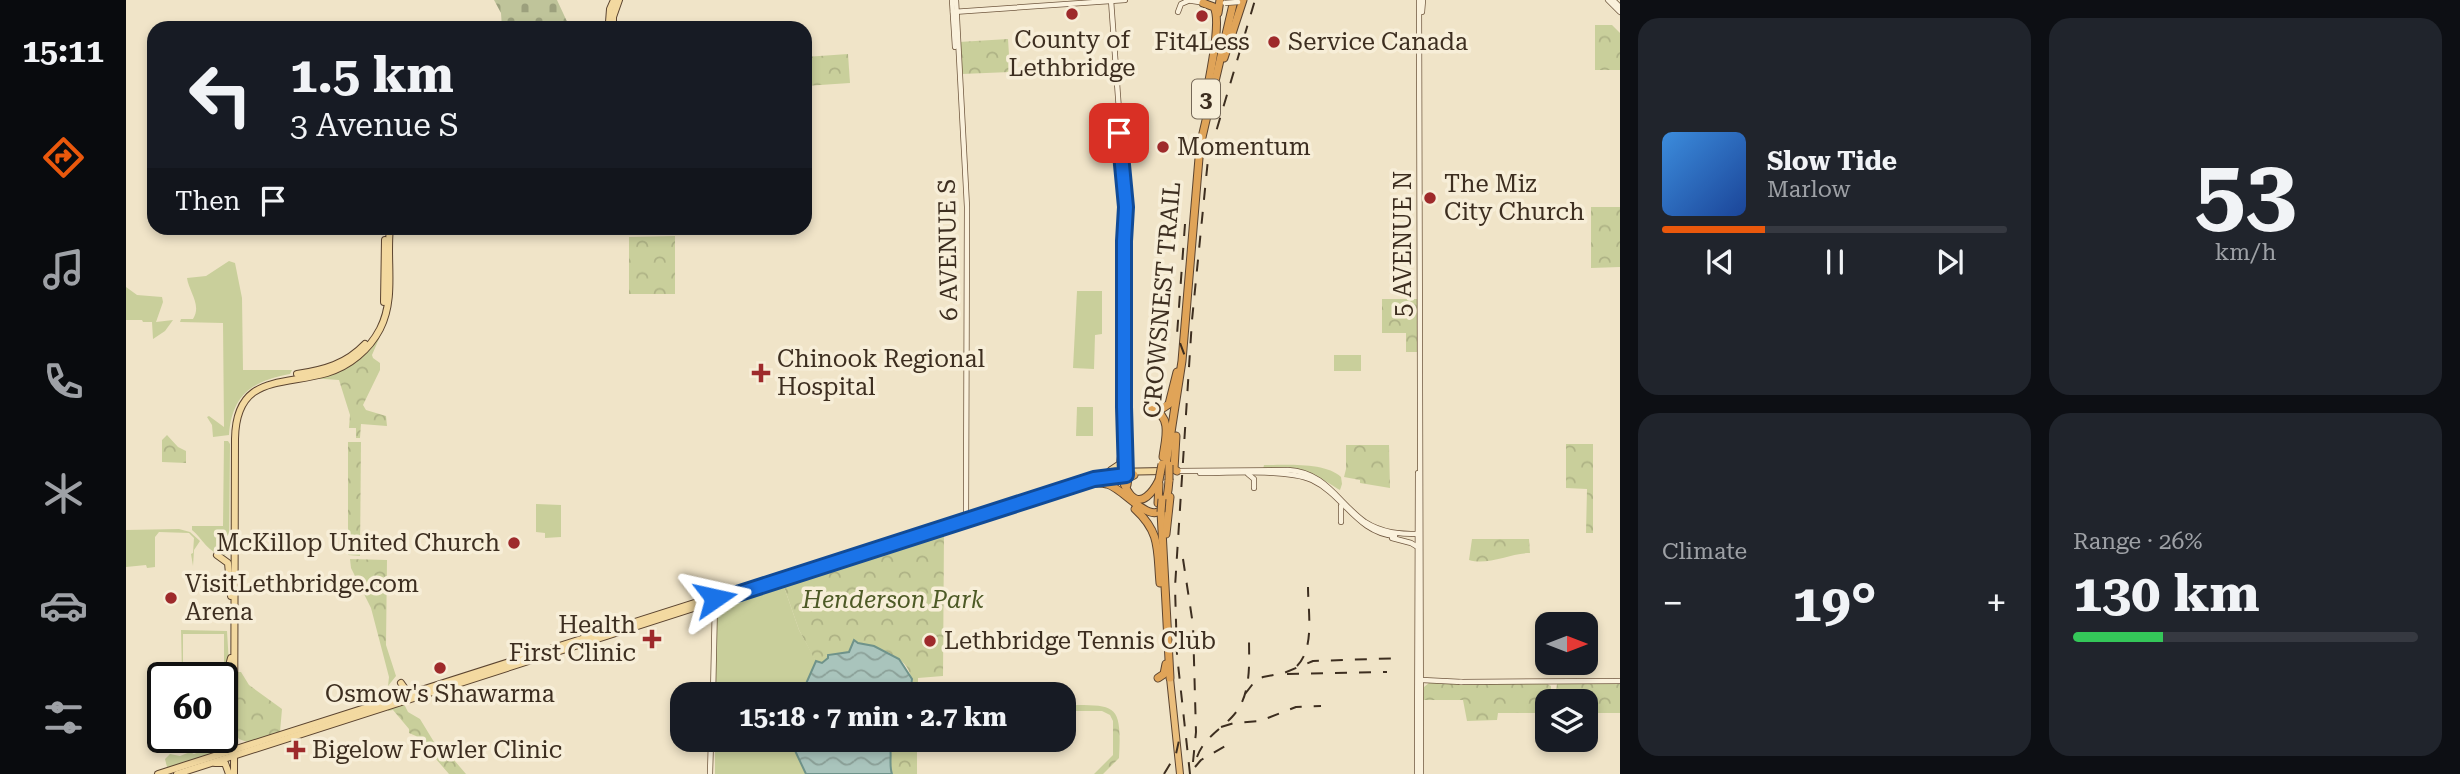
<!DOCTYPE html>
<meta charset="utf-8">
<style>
:root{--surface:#171b24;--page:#20242c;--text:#f1f3f6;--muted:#9ea1a6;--line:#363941;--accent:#ea580c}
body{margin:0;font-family:"Roboto Serif",serif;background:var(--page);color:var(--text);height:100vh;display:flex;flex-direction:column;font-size:26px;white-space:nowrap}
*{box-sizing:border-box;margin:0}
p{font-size:23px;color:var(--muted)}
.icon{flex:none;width:38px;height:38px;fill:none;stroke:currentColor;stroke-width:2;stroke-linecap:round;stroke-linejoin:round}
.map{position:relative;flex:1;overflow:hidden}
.drawer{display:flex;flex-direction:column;gap:18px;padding:18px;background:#0d0f14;width:840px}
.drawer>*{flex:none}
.banner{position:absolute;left:21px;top:21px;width:665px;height:214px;border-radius:21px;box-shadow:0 4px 10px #0003;background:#171b24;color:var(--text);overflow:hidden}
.needle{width:46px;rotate:90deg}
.buttons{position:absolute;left:1409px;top:612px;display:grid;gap:14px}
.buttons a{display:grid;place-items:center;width:63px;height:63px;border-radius:14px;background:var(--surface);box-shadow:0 4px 10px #0003;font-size:35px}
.speed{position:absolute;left:21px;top:662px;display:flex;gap:14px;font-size:35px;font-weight:700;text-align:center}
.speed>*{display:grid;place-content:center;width:91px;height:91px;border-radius:50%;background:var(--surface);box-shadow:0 4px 10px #0003;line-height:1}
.speed .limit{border:4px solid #111;border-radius:10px;background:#fff;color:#111}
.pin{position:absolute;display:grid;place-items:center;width:60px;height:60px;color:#fff;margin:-30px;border-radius:14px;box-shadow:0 4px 10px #0006}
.me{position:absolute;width:77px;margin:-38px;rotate:79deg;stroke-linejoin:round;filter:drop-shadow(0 0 5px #0008)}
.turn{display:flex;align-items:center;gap:24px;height:147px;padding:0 28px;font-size:32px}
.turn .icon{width:91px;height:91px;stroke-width:2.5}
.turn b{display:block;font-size:49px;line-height:60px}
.then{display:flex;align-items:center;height:66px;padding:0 28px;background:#0003;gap:14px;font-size:26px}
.big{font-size:52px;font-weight:700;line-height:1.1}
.drawer .tile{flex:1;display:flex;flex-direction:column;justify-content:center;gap:10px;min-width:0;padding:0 24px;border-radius:21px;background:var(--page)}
.drawer .dial{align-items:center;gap:0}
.dial b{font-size:91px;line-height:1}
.song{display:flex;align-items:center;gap:21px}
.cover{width:84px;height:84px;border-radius:10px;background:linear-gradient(135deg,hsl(210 70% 55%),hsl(220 70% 35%))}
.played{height:7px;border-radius:4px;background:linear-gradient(90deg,var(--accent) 30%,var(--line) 30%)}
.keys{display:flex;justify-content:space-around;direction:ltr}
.heat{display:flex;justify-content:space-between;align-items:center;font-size:38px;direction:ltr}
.charge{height:10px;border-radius:5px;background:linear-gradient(90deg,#34c759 26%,var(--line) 0)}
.drawer .tiles{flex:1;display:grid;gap:18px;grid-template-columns:repeat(2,1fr)}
.trip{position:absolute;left:544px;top:682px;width:406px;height:70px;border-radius:21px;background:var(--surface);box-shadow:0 4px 10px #0003;font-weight:700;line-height:70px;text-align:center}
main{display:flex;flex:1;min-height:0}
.menu{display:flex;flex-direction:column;width:126px;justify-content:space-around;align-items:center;background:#090b0e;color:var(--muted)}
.menu .icon{width:49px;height:49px}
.menu .on{color:var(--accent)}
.menu b{font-size:32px;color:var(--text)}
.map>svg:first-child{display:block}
.green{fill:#c9cf9b;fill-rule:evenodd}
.cemetery{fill:url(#cemetery-stones)}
.park{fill:url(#park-crowns)}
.water{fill:url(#water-waves);stroke:#6f938a;stroke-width:2}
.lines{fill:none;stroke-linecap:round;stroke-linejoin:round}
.secondary-casing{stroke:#6f573f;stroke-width:6}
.primary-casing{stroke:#5b4430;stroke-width:8}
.trunk-casing{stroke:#5b4430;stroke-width:8}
.motorway-casing{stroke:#5b4430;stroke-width:9}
.secondary{stroke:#faf1dc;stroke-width:4.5}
.primary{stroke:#f3d9a0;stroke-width:6}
.trunk{stroke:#eabe7c;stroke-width:6}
.motorway{stroke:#e0a458;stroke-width:7}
.rail{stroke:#3d2e20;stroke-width:2;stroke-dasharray:12 12;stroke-linecap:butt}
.secondary-bridge-casing{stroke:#6f573f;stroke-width:6;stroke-linecap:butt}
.motorway-bridge-casing{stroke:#5b4430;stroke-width:9;stroke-linecap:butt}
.secondary-bridge{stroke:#faf1dc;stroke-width:4.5}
.motorway-bridge{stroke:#e0a458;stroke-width:7}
.route-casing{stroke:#114b97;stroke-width:18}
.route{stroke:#1a73e8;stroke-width:12}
.poi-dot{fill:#9e2a2b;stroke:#f7eed8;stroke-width:2.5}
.labels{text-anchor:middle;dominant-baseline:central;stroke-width:7;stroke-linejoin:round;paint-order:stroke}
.shield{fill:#f7eed8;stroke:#756857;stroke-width:2}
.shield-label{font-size:23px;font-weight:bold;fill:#3d2e20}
.poi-label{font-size:24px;fill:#3d2e20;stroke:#f7eed8;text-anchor:start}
.street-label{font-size:24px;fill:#3d2e20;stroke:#f7eed8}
.park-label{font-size:24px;font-style:italic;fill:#4d5a26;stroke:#f7eed8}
</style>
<main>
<nav class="menu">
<b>15:11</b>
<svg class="icon on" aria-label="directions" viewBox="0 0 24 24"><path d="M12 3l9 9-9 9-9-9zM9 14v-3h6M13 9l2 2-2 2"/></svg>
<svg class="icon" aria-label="music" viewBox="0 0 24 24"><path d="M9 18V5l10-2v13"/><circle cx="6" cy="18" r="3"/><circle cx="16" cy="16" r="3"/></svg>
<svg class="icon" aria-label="phone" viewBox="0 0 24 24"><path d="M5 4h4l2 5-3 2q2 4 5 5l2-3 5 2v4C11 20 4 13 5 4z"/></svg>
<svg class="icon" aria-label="climate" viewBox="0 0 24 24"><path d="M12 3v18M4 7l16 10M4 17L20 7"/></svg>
<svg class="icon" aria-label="car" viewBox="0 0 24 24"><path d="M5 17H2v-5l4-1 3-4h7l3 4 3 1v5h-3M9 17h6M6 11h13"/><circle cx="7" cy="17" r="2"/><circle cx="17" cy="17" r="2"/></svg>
<svg class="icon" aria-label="filters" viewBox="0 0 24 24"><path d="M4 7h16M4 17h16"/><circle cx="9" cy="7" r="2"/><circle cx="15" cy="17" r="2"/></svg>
</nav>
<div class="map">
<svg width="1494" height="774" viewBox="0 0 1494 774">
<defs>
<pattern id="cemetery-stones" width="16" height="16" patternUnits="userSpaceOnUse" patternTransform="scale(1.75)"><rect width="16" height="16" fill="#bfc49a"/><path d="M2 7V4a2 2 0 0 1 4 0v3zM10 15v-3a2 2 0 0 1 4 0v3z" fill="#9ca07d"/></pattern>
<pattern id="park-crowns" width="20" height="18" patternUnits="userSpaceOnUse" patternTransform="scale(1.75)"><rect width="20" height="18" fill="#c9cf9b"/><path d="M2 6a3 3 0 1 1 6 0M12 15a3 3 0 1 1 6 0" fill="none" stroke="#aeb285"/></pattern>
<pattern id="water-waves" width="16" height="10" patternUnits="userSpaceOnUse" patternTransform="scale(1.75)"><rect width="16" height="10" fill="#a9c4bc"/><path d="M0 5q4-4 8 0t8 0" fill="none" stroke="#8ba098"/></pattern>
</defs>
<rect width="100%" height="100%" fill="#f0e4c8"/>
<g class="green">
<path d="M103 261 109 263 116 298 117 370H166L164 374C126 381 106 395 103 435L87 437 86 425 81 417 83 416 98 427 97 323 54 322 55 319H67C76 305 63 292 61 278L80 276Z"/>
<path d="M0 287 11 295 36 297 37 302 30 322 47 320 39 331 27 339 26 322H17L16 320H0Z"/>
<path d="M951 291H976V334L969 335 968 369 947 368Z"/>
<rect x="1208" y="355" width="27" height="16"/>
<path d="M951 407H967V436H950Z"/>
<path d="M98 441H102L104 444 103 551 99 555C82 554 77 539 66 530V526H97Z"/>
<path d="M1138 465C1158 465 1200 462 1215 477L1216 484 1214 490 1212 489C1185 470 1170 470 1137 469Z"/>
<path d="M410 504 435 505V537L419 538V533L410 532Z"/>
<path d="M53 529 64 532 74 541 68 550 67 566 65 554 67 553 68 538 63 533 33 532 29 537V567L21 568 20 565 0 567V530Z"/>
<path d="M656 581 673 630 689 659 702 655V658L696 663 691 661 675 695H590V604Z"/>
<path d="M55 630 101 631 103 664 95 674H56ZM57 634H98V669L87 670 86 666H69V670L57 669Z"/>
<path d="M96 675H105V716L99 749 42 771 39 759 44 754 54 756 64 752 68 754 91 745 96 737 99 679Z"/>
<path d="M589 740H664L680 774H589Z"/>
</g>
<path class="cemetery" d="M368 0H431L444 28H376L375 13Z"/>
<g class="park">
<path d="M1469 25H1486L1494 33V70H1469Z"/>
<path d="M882 39 884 72 836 74 833 42Z"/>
<path d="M722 54 724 83 679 86V57Z"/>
<path d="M1465 207H1494V267L1465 268Z"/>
<path d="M549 236V294H503V237Z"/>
<path d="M1256 299H1291V352H1280V333H1256Z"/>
<path d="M253 333 255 334 246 355 247 358 254 363V370L237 405 240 410 260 416 261 426 235 424 234 438H230V428H223L224 415 213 380 184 378 209 372Z"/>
<path d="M41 435 52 447 60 451V463L36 462V440Z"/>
<path d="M222 442H235L234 556 222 555Z"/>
<path d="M1440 444H1467V533H1460L1461 489 1440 488Z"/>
<path d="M1220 445H1263L1264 488 1234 483V480L1218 477 1220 469Z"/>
<path d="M818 531 817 676 792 678V695H784C784 690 786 682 785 678 782 655 750 647 732 643L728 640 723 652 702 655 689 660 673 630 656 581Z"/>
<path d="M1346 539H1403L1404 553C1384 553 1362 566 1343 560Z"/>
<path d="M224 559 261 560 260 645 270 676 262 686 263 677 245 608 225 568Z"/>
<path d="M110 672H115L123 685 156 709 154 732 121 742 113 739 110 734Z"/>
<path d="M1303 683 1421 684 1425 686V702H1421V713H1372L1371 720 1341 721 1337 700H1297L1298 687Z"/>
<path d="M1431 684H1494V713H1460V702H1428Z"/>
<path d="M278 704 282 712 294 719 308 742 316 746 340 774H323L290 736 283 733V729L267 710 262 711V709Z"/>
<path d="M938 705C990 705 996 702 993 758L977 774H968L987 755V721L984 715 976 711H938Z"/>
<path d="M761 740H791V774H766L763 765V742Z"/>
</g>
<g class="water">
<path d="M728 640 732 643 748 646 773 659 786 679 784 695H675L690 661 696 663 702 658V655L723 652Z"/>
<path d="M664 740H761C768 749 762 763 766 774H680Z"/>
</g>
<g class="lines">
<defs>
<g id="secondary">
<path d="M826 0 829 47"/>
<path d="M830 0 841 207 840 517"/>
<path d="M985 0 1000 207C997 296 996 386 1001 475"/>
<path d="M1060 0 1080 3"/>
<path d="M1293 0 1295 774"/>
<path d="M1482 0 1494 12"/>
<path d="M1487 0 1494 7"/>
<path d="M827 12 999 0"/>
<path d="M1052 12 1055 4 1062 1"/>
<path d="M1296 12 1297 0"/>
<path d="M995 174 997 236"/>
<path d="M996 451 998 408"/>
<path d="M1050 471 1162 470C1200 472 1212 503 1239 522 1256 533 1274 534 1293 534"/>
<path d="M1074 473C1102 473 1162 469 1186 480 1218 495 1231 533 1269 536"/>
<path d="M1122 474 1128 479V488"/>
<path d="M1215 522V506"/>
<path d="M1266 538 1285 543 1290 546"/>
<path d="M1296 680 1336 682"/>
<path d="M1334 682 1494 681"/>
<path d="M587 695 589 601"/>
<path d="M584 774 585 740"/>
<path d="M1291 774 1292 473"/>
</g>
<g id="primary">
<path d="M483 22 484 9 488 0"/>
<path d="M487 28V17L493 0"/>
<path d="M258 302 259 240"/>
<path d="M171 374C198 370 220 364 239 344"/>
<path d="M985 470 994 464 996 449"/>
<path d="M91 555 102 563 105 596"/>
<path d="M96 675 102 669 105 658"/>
<path d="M275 683 280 690H287"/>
<path d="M97 750 101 748 105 716"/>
<path d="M89 763H99L103 774"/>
<path d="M32 774 967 476 985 472 1038 471"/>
<path d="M51 774 885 506"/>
<path d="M108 774 109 439C110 374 156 386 201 373 224 366 243 350 254 329 270 298 260 261 264 228"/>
</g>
<path id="trunk" d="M1044 678 1054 774"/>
<g id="motorway">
<path d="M1077 3 1088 7C1096 22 1083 78 1080 97"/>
<path d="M1092 13 1094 0"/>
<path d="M1098 58 1117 0"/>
<path d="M1023 406 1037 408 1043 404 1051 372"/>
<path d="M1027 409C1047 418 1039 440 1037 457"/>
<path d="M1050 436 1048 469 1051 471"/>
<path d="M1040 465 1056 361 1074 146 1108 0"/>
<path d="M993 472C997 478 998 487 1003 493 1015 510 1028 490 1033 480"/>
<path d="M1001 485 1002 478 1008 475"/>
<path d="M926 493C943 490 964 480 981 484 1003 490 1039 548 1043 480"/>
<path d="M1032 503 1033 484"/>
<path d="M1009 509C1035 533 1031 550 1034 583"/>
<path d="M1035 512 1044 678"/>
<path d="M1040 534 1044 497"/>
<path d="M1032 678 1038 674 1040 664"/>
</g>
</defs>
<use href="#secondary" class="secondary-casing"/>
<use href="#primary" class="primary-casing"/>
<use href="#trunk" class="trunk-casing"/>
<use href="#motorway" class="motorway-casing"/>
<use href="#secondary" class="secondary"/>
<use href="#primary" class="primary"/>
<use href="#trunk" class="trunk"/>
<use href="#motorway" class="motorway"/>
<g class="rail">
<path d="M1059 224 1051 335 1060 359"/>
<path d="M1057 559 1067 625 1070 732 1067 762"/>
<path d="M1171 666C1189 648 1182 611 1182 587"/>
<path d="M1161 674 1261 672"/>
<path d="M1119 694 1129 681 1137 677 1158 673 1187 661 1276 658"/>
<path d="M1095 727 1108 723 1134 721 1170 707 1195 706"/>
<path d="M1071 757C1078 738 1093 731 1106 717 1126 696 1123 664 1123 638"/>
<path d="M1069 767 1075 760 1103 744"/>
<path d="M1038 774 1050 754 1054 736"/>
<path d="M1064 774 1051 655 1049 587 1066 320 1082 159 1129 0"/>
</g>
<defs>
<path id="secondary-bridge" d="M1099 3 1112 2"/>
<g id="motorway-bridge">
<path d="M1033 480 1036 464"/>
<path d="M1043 480V465"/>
<path d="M1035 512 1036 499"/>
</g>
</defs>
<use href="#secondary-bridge" class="secondary-bridge-casing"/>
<use href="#motorway-bridge" class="motorway-bridge-casing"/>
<use href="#secondary-bridge" class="secondary-bridge"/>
<use href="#motorway-bridge" class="motorway-bridge"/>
</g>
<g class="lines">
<defs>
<path id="route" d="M589 598 586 602 968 479 1000 475 998 407V241L1000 207 993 133"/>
</defs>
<use href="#route" class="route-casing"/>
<use href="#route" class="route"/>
</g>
<g class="poi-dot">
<circle cx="946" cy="14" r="7"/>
<circle cx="1076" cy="16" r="7"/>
<circle cx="1148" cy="42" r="7"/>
<circle cx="1037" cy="147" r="7"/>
<circle cx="1304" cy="198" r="7"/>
<path d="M631.5 362.5h7v7h7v7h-7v7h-7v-7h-7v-7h7z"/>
<circle cx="388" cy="543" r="7"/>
<circle cx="45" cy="598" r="7"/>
<path d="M522.5 628.5h7v7h7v7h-7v7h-7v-7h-7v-7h7z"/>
<circle cx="804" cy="641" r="7"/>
<circle cx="314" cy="668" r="7"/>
<path d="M166.5 739.5h7v7h7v7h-7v7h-7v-7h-7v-7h7z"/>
</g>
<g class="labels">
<rect class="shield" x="1066" y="79.5" width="28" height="39" rx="5"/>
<g class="shield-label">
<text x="1080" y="99">3</text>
</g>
<g class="poi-label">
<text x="946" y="40" text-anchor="middle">County of<tspan x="946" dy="28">Lethbridge</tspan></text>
<text x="1076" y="42" text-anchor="middle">Fit4Less</text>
<text x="1162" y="42">Service Canada</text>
<text x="1051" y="147">Momentum</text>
<text x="1318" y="184">The Miz<tspan x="1318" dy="28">City Church</tspan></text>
<text x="651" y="359">Chinook Regional<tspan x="651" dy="28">Hospital</tspan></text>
<text x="374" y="543" text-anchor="end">McKillop United Church</text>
<text x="59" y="584">VisitLethbridge.com<tspan x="59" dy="28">Arena</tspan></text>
<text x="510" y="625" text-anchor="end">Health<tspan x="510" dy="28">First Clinic</tspan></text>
<text x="818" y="641">Lethbridge Tennis Club</text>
<text x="314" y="694" text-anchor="middle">Osmow's Shawarma</text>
<text x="186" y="750">Bigelow Fowler Clinic</text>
</g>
<g class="street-label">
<text transform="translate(1277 244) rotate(-90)">5 AVENUE N</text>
<text transform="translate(822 250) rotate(-91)">6 AVENUE S</text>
<text transform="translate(1036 300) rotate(-85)">CROWSNEST TRAIL</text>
</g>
<g class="park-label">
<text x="767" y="600">Henderson Park</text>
</g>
</g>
</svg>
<div class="buttons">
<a><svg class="needle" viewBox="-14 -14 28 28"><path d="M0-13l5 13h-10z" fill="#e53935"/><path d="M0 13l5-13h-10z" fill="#9ea1a6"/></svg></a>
<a><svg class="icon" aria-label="layers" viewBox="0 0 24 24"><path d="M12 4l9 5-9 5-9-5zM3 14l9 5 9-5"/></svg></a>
</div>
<div class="speed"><div class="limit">60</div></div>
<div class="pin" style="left:993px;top:133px;background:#d93025"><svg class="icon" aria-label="arrive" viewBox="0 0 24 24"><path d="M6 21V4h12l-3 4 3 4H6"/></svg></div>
<svg class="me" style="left:589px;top:598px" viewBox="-20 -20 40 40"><path d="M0-17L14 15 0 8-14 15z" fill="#1a73e8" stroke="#fff" stroke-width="4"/></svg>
<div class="trip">15:18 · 7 min · 2.7 km</div>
<div class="banner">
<div class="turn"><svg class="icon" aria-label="left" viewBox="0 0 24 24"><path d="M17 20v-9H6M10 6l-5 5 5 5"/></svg><div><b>1.5 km</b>3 Avenue S</div></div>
<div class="then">Then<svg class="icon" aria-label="arrive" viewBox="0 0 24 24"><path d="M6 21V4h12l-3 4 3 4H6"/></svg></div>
</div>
</div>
<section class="drawer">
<div class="tiles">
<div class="tile">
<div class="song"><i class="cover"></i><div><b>Slow Tide</b><p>Marlow</p></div></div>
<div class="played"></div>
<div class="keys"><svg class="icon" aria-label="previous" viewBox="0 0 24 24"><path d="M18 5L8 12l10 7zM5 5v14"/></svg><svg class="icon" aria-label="pause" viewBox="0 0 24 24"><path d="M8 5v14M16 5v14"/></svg><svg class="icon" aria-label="next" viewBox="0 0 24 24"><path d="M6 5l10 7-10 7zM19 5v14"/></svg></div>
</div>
<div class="tile dial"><b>53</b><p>km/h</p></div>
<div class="tile"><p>Climate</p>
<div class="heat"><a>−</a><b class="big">19°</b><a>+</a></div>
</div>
<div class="tile"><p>Range · 26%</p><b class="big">130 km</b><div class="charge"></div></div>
</div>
</section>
</main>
